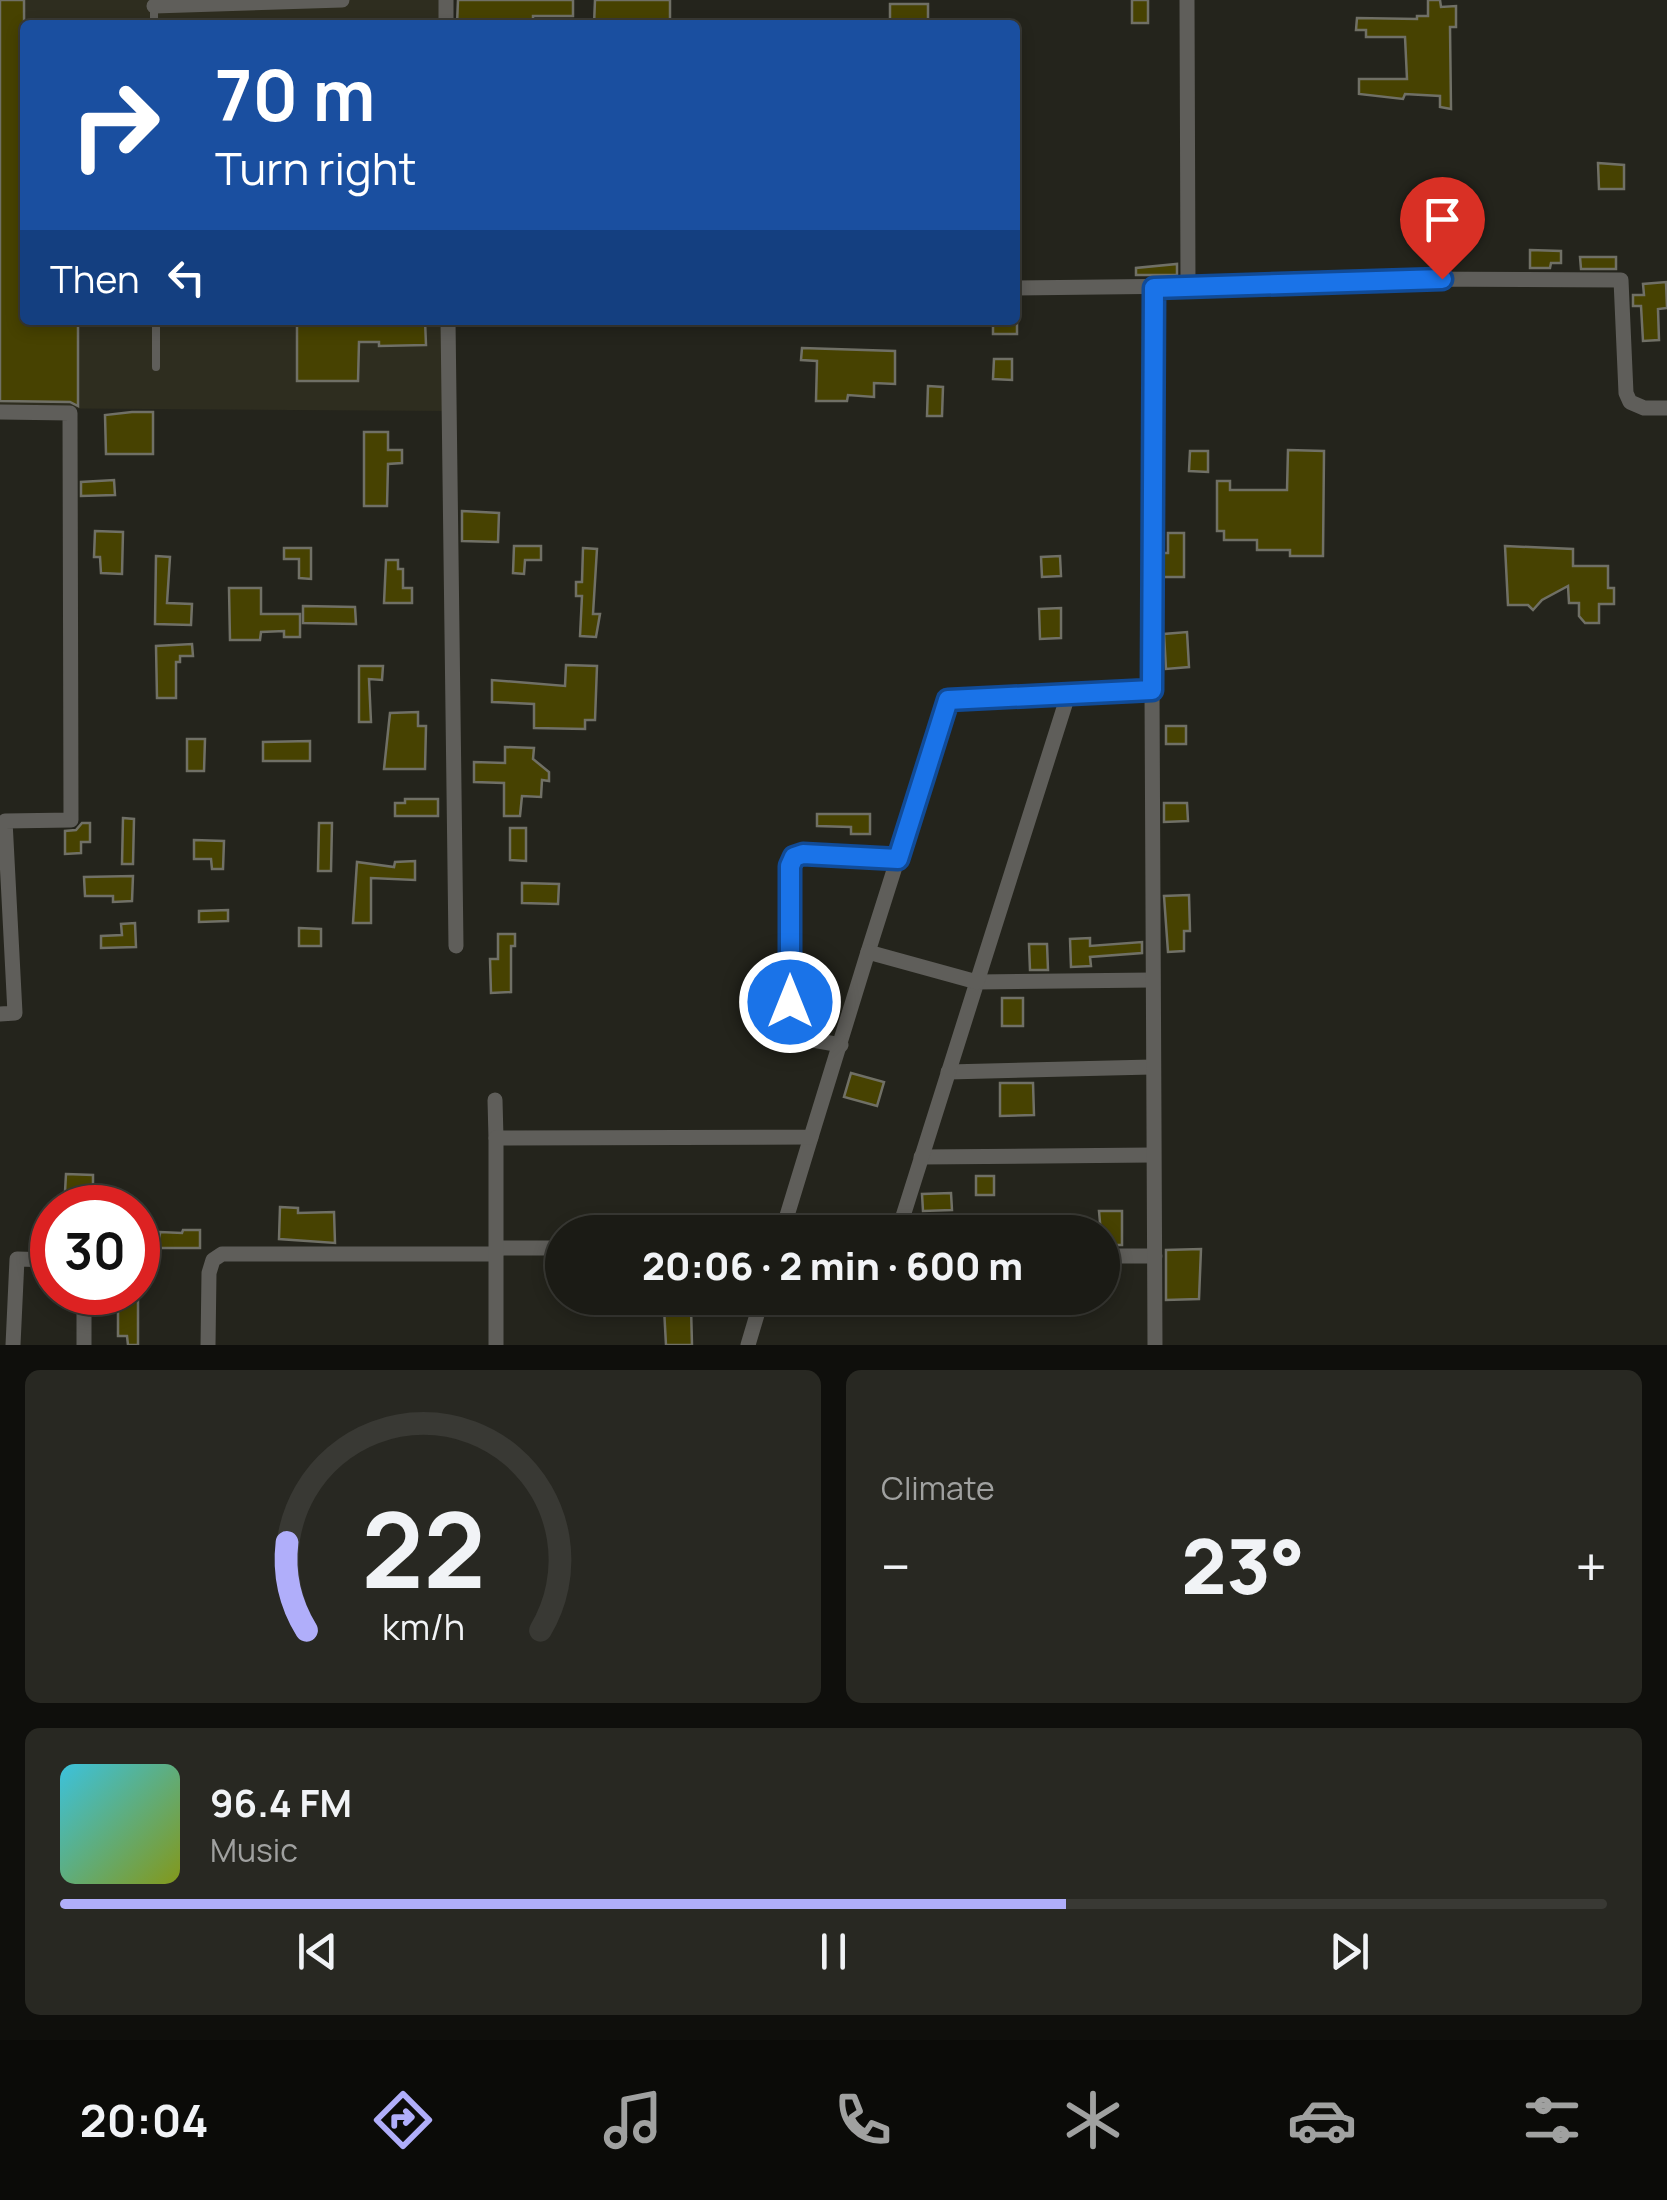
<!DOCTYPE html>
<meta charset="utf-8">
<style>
:root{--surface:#1b1b15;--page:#282822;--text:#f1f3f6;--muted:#a0a1a0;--line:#393934;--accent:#b0aefa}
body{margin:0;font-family:Manrope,sans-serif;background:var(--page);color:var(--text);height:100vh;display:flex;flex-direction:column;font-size:38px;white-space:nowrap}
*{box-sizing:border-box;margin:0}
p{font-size:32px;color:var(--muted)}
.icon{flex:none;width:55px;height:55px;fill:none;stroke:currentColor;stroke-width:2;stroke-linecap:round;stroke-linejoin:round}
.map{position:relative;height:1345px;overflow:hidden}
.drawer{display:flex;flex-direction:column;gap:25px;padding:25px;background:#0f0f0c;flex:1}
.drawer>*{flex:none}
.hud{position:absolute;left:20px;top:20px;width:1000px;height:305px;border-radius:10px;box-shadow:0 5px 15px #0003,0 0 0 2px var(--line);background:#1a4fa0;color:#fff;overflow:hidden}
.speed{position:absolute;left:30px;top:1185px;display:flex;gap:20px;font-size:50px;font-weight:700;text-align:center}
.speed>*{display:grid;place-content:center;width:130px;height:130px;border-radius:50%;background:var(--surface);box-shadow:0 5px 15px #0003,0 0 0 2px var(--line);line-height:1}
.speed .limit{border:15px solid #d22;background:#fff;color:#111}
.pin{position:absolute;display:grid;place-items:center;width:85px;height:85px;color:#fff;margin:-102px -42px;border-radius:50% 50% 50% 0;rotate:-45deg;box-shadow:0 0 10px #0007}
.pin .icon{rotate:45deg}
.me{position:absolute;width:110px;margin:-55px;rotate:0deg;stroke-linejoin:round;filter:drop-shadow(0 0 8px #0008)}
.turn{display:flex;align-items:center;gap:35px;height:210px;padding:0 30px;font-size:45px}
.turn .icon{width:130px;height:130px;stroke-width:2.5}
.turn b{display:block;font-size:70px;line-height:85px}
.then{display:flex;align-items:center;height:95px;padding:0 30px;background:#0003;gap:20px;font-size:38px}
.big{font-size:75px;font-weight:800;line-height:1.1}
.drawer .card{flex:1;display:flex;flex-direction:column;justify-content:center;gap:15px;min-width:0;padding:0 35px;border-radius:15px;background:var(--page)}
.drawer .dial{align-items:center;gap:0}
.dial svg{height:260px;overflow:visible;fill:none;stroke:var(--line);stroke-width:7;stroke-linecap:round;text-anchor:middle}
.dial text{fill:var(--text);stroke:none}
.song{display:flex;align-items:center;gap:30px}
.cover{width:120px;height:120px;border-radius:15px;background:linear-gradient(135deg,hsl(190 70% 55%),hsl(70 70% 35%))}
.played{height:10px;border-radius:5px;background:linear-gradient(90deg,var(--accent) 65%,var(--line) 65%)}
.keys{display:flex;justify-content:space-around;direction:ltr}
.heat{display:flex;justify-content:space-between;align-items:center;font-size:55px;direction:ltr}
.drawer .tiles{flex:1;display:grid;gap:25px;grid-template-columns:1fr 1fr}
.card:last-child{grid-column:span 2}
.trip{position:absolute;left:545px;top:1215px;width:575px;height:100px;border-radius:50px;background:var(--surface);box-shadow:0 5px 15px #0003,0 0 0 2px var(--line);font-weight:800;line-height:100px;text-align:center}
.tab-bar{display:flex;height:160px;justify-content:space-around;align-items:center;background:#0b0b08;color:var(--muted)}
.tab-bar .icon{width:70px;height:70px}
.tab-bar .selected{color:var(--accent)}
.tab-bar b{font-size:45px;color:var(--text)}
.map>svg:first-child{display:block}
.built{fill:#2e2d1f}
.building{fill:#474201;stroke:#707066;stroke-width:2.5}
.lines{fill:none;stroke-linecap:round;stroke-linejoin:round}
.lane{stroke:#5f5e5a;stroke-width:8}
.street{stroke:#5f5e5a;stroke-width:15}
.route-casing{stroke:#114b97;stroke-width:25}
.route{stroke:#1a73e8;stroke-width:18}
</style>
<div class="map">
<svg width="1667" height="1345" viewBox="0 0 1667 1345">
<rect width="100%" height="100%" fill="#24241c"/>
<path class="built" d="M0 0H445V25H25V320H446V411L0 408Z"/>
<g class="building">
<path d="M0 0H24L25 320H78V406L70 402 0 401Z"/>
<path d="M458 0H573V16H533V25H457Z"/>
<path d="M595 0H670V25H594Z"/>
<rect x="1132" y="0" width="16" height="23"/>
<path d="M1428 0H1440L1441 7 1456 6V27H1450L1451 109 1440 107V96L1405 94 1403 99 1359 94V79H1407L1405 37H1366V30H1356L1357 18 1417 19V16H1428Z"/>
<rect x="890" y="4" width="38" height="21"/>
<path d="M1598 163 1624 165V189H1599Z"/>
<path d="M1530 250 1561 251V263H1551L1550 268H1530Z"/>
<path d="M1580 257H1616V269H1581Z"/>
<path d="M1177 264V275H1136V268Z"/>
<path d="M1666 282 1667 308 1658 309 1659 340 1643 341 1641 306H1633V295H1644L1643 284Z"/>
<path d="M297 320H425L426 345 379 346V342H359L358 381H297Z"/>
<rect x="993" y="320" width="24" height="14"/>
<path d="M802 348 895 351V384L874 383V397L848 395 847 401H816L817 361 801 360Z"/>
<path d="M994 359H1012V380L993 379Z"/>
<path d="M928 386 943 387 942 416H927Z"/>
<path d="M132 412H153V454H106L105 415Z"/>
<path d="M364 432H388V450H402V463L388 464 387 506H364Z"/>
<path d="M1288 450 1324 451 1323 556H1290V550H1257V540H1224V531H1217V481H1230V490H1287Z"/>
<path d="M1190 451H1208V472L1189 471Z"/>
<path d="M114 480 115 495 81 496V482Z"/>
<path d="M462 511 499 513 498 542 462 541Z"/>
<path d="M95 531 123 532 122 574 101 573 100 557H94Z"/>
<path d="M1168 533H1184V577H1163V553H1168Z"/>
<path d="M514 546H541V560H525L524 574 513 573Z"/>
<path d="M1505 546 1573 549V566H1608V588H1614V604H1599V623H1585L1579 616V603H1569L1568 586 1542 600 1533 610 1528 605H1508Z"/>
<path d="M284 548H311V579L299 578V559H284Z"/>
<path d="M583 548 597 549 593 614H600L596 637 580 636 582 596H576V582H582Z"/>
<path d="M156 556 170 557 167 603 192 604 191 625 155 624Z"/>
<path d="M1060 556 1061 576 1042 577 1041 557Z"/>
<path d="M386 560H398V569H403V588H412V603H384Z"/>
<path d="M229 588H261V614H300V637H284V631L261 632 260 640H230Z"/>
<path d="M303 606 355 607 356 624 303 623Z"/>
<path d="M1061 608V638L1040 639 1039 609Z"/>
<path d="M1187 632 1189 667 1166 669 1164 634Z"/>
<path d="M192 644 193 656H180V662H176V698H157L156 646Z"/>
<path d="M566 665 597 666 595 720H585V729L534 728V704L492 702V680L565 686Z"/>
<path d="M359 666H383L382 680 369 679 371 722H359Z"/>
<path d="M418 712V726H426L425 769H384L390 713Z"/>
<rect x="1166" y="726" width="20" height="18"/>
<path d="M187 739H205L204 771H187Z"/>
<path d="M310 741V761H263V742Z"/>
<path d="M505 747 534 748 533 759 549 772V781L542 780 541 797 522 796 520 816H504V783L474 782V762L505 763Z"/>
<path d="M405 799H438V816H395V803H405Z"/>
<path d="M1164 803H1187L1188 821 1164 822Z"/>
<path d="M817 814H870V834H851V827L817 826Z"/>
<path d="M123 818 134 819 133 864H122Z"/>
<path d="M82 823H90V842H81V853L65 854V831L76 830Z"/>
<path d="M319 823H332L331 871H318Z"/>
<path d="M510 828H526V861L510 860Z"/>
<path d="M194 840 224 841 223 869H212L211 859H194Z"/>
<path d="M415 861V880L371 878V923H353L357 862 394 867 395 862Z"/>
<path d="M133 876 132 901 113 902V896H85L84 877Z"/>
<path d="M522 883 559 884 558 904 522 903Z"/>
<path d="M1189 895 1190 931H1184V951L1168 952 1164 896Z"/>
<path d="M228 910V921L199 922V911Z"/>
<path d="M135 923 136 947 101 948V936L122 935 121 924Z"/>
<path d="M299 928 321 929V946H299Z"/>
<path d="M498 934H515V946H511V992L491 993 490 959H498Z"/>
<path d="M1090 938V946L1142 942V953L1090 957 1091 966 1071 967 1070 939Z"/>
<path d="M1029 944H1047L1048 970H1030Z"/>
<rect x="1002" y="998" width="21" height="28"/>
<path d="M851 1073 884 1082 877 1106 844 1097Z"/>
<path d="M1000 1083H1033L1034 1115 1000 1116Z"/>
<path d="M66 1174 93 1175V1190L65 1192Z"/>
<rect x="976" y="1176" width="18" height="19"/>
<path d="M951 1193 952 1210 923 1211 922 1194Z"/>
<path d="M280 1207 298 1208V1213L334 1212 335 1243 279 1239Z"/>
<path d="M1099 1211H1122V1245H1102Z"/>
<path d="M183 1230H200V1248H159L160 1232 182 1233Z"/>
<path d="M1201 1249 1199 1299 1166 1300V1250Z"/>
<path d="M95 1292H138V1345H128L127 1336H118V1304L95 1305Z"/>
<path d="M691 1307 692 1345H666L664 1308Z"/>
</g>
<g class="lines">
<g class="lane">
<path d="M154 4V25"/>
<path d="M156 320V367"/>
</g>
<g class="street">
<path d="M446 0V25"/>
<path d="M154 6 342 0"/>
<path d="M1188 286 1407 279 1621 280 1626 393 1630 402 1644 408H1667"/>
<path d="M1015 288 1188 286 1187 0"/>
<path d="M448 320 456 946"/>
<path d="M0 412 70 413 71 820 5 821 15 1013 0 1014"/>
<path d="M1152 690 1151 422 1155 288"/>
<path d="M868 952 948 700 1069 692"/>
<path d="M841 1045 790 1036V866L794 857 803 854 898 859"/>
<path d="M948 1072 1152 1067"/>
<path d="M495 1100 496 1138"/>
<path d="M921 1157 1152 1155"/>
<path d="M782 1232 811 1137"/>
<path d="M898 1232 977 982 1152 980"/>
<path d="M497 1248H562"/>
<path d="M1102 1256H1155"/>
<path d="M84 1292V1345"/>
<path d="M13 1345 17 1259 52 1260"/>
<path d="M208 1345 209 1273 213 1260 222 1254H496"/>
<path d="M496 1345V1138L811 1137 868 952 977 982 1069 692 1152 690 1155 1345"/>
<path d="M748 1345 762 1298"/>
</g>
</g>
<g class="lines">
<defs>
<path id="route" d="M790 1002V866L794 857 803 854 898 859 948 700 1152 690 1154 288 1442 279"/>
</defs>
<use href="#route" class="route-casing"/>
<use href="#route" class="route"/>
</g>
</svg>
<div class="speed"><div class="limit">30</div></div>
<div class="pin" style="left:1442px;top:279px;background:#d93025"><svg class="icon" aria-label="arrive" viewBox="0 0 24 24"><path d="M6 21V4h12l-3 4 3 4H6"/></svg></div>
<svg class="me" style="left:790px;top:1002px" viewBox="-20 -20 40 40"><circle r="17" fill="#1a73e8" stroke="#fff" stroke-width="3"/><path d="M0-11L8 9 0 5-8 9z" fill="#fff"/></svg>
<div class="trip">20:06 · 2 min · 600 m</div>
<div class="hud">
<div class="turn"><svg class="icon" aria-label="right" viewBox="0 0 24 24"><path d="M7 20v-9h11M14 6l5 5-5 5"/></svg><div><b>70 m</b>Turn right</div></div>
<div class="then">Then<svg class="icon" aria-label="left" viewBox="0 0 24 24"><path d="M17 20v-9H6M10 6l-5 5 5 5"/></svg></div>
</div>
</div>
<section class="drawer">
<div class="tiles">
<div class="card dial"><svg viewBox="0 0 100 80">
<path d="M14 69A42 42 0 1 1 86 69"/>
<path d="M14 69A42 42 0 0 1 8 42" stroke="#b0aefa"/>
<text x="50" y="56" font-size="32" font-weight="700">22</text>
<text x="50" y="72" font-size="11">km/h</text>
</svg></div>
<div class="card"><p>Climate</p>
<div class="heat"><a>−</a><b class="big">23°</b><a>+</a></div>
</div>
<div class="card">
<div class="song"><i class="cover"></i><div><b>96.4 FM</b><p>Music</p></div></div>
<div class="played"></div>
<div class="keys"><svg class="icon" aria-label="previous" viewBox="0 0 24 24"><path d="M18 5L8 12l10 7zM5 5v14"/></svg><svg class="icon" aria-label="pause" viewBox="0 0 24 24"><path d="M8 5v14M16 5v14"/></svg><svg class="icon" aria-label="next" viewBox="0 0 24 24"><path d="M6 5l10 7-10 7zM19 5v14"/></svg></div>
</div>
</div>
</section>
<nav class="tab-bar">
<b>20:04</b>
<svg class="icon selected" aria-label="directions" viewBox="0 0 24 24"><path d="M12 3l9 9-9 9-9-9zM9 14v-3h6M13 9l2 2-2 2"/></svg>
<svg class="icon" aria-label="music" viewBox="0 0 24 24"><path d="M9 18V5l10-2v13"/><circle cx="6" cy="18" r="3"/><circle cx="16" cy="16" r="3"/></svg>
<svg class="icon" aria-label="phone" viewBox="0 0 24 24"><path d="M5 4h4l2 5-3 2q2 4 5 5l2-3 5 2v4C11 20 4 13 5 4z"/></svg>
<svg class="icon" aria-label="climate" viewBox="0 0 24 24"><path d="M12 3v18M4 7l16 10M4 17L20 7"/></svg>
<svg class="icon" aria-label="car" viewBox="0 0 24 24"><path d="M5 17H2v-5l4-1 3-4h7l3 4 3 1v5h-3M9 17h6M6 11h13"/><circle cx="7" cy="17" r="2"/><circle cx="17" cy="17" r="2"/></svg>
<svg class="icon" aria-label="filters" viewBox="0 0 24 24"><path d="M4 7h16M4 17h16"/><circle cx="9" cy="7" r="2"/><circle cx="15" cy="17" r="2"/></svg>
</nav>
